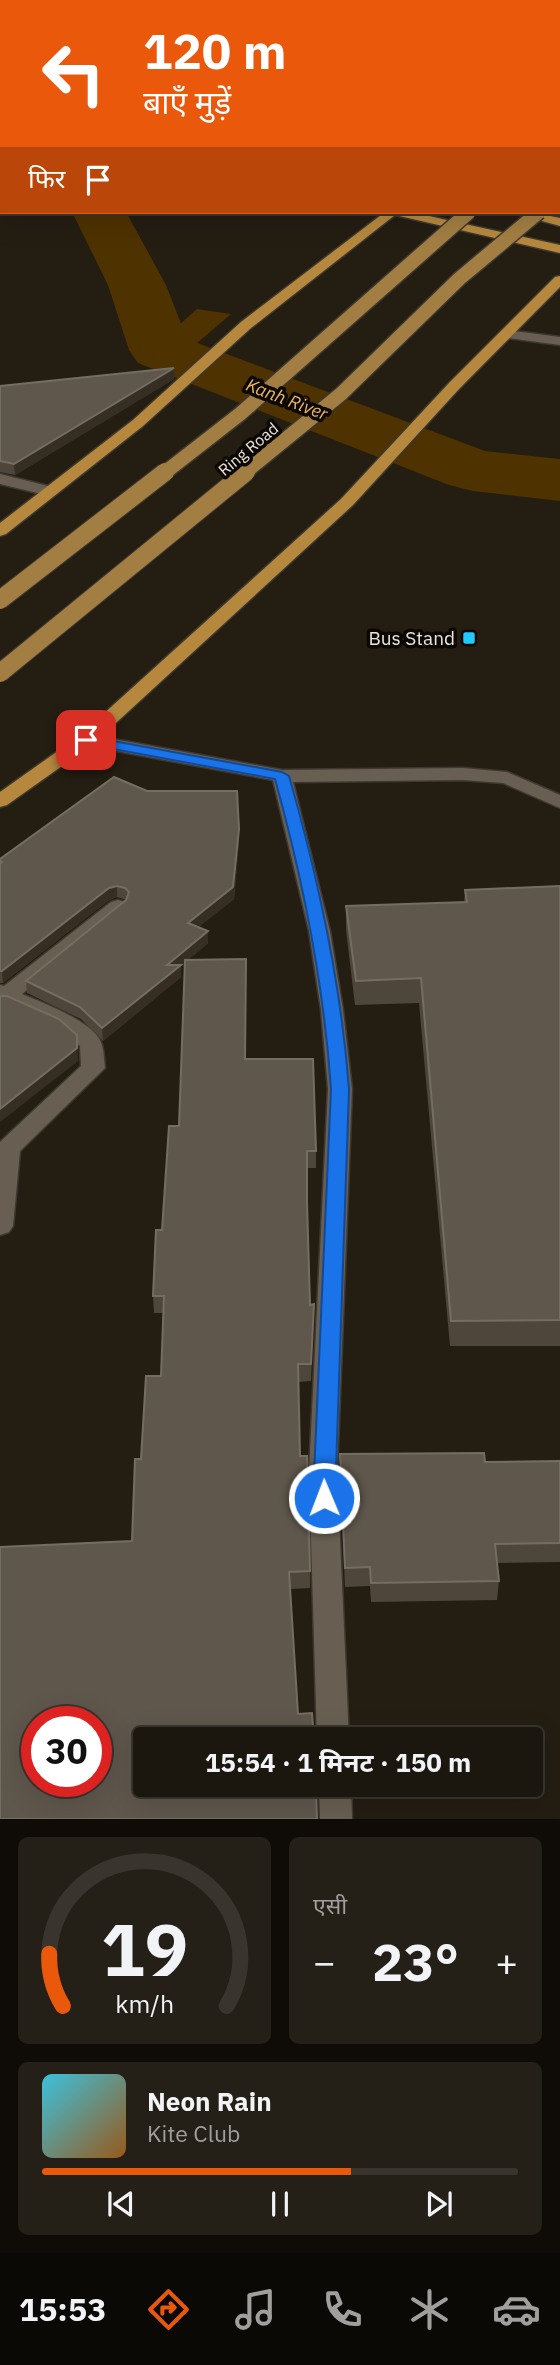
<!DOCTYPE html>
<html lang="hi">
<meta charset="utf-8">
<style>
:root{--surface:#1b160e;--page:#241f17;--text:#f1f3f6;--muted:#a09f9e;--line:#39352e;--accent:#ea580c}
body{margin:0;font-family:"IBM Plex Sans","Noto Sans Devanagari",sans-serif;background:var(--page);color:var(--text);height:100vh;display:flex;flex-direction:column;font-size:26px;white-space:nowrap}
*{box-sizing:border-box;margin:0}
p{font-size:23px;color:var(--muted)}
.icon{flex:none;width:38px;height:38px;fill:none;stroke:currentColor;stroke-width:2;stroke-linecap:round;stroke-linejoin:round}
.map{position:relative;height:1819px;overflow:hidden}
.drawer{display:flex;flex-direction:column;gap:18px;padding:18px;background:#0f0c08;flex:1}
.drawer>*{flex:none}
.guide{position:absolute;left:0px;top:0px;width:560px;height:214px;box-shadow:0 7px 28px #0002,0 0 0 2px var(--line);background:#ea580c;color:#fff;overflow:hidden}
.speed{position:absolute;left:21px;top:1706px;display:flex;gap:14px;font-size:35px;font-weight:700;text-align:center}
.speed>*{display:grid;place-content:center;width:91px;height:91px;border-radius:50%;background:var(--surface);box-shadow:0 7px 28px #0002,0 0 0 2px var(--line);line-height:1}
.speed .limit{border:10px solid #d22;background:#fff;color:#111}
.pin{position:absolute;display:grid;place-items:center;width:60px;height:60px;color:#fff;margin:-30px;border-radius:14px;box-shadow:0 4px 10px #0006}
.me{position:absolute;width:77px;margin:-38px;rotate:359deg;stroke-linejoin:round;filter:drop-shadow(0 0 5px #0008)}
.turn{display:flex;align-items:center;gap:24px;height:147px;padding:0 28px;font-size:32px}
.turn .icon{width:91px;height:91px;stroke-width:2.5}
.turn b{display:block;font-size:49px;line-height:60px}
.then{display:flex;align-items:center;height:66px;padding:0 28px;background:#0003;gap:14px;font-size:26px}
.big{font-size:52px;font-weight:700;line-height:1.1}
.drawer .tile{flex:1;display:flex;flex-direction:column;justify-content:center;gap:10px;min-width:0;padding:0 24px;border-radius:10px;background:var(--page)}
.drawer .dial{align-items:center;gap:0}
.dial svg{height:182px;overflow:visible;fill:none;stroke:var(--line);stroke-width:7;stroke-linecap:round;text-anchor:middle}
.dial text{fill:var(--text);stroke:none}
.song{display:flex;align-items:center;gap:21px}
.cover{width:84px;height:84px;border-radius:10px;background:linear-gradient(135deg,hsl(190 70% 55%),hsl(30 70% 35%))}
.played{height:7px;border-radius:4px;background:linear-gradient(90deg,var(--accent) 65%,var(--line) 65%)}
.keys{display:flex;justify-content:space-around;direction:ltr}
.heat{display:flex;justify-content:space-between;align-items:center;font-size:38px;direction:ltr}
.drawer .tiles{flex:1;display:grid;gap:18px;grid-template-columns:1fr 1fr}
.tile:last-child{grid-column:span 2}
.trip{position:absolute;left:133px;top:1727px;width:410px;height:70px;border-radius:7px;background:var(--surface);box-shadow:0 7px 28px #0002,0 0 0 2px var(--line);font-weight:700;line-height:70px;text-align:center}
.tabs{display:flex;height:112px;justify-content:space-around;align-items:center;background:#0b0906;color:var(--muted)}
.tabs .icon{width:49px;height:49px}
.tabs .current{color:var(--accent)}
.tabs b{font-size:32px;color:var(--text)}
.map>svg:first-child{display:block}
.water{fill:#4e3200}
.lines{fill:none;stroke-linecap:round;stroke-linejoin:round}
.river{fill:#4e3200;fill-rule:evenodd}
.service-casing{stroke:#3e3831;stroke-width:3}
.minor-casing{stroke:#3e3831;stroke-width:3}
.tertiary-casing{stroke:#3e3831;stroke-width:3}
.primary-casing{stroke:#3e3831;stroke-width:3}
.trunk-casing{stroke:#3e3831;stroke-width:3}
.service{fill:#685f52;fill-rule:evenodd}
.minor{fill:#685f52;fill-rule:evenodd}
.tertiary{fill:#685f52;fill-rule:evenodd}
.primary{fill:#a27e43;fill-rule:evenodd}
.trunk{fill:#b6883e;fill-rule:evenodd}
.primary-bridge-far1-casing{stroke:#3e3831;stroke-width:17;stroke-linecap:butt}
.primary-bridge-casing{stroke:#3e3831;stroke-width:20;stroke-linecap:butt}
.primary-bridge-far1{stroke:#a27e43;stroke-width:14}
.primary-bridge{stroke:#a27e43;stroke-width:18}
.wall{fill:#4e463a}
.shaded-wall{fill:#362e23}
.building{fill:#5f574c;stroke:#746d62;stroke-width:2;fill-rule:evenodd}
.route{fill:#1a73e8;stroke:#114b97;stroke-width:2}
.poi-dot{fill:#21c9fd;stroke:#0b0804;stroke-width:2.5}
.labels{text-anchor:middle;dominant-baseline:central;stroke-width:7;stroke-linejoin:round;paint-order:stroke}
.far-street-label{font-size:16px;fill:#eae5dd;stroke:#0b0804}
.far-water-label{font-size:18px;font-style:italic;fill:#efb760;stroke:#0b0804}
.poi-label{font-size:19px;fill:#eae5dd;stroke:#0b0804;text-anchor:end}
</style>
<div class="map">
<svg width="560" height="1819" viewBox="0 0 560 1819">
<rect width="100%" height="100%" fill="#241d12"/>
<path class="water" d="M197 309 231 314 196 344 167 336Z"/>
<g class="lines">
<path class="river" d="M72 212H126L166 285 187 339 485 451 560 459V501L473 491 449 485 138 363 129 350 108 285Z"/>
<defs>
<path id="service" d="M506 330 560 337V345L501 337V331Z"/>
<g id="minor">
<path d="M445 0H457L443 2Z"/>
<path d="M558 26 560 27V33L558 32Z"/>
<path d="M0 474 56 488 58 491 50 496 0 484Z"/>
<path d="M86 734 282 770 463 768 507 772 560 795V808L503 783 463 780 293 782 330 931 343 1010 352 1089 337 1472 349 1740H317L309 1472 328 1089 321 1010 309 931 273 780 79 744 77 740Z"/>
<path d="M118 900 125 902 128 906 125 910 22 994C43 1003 96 1022 102 1045 104 1052 104 1061 105 1068L20 1151 13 1226 9 1232 0 1235V1142L81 1066 80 1046 61 1029 8 1005 0 1007V985L4 986 111 902Z"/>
<path d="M319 1785H351L352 1819H320Z"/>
</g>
<g id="tertiary">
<path d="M558 79H560L558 86Z"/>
<rect x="558" y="167" width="2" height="7"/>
</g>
<path id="primary" d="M558 130H560L558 138Z"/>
<g id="trunk">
<path d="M558 194H560V202L558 201Z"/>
<path d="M385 212H411L560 245V253L395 215 251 328 143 426 6 534 0 536V523L133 420 241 322Z"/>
<path d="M509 212H530L560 218V226Z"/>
<path d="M560 276V287L459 389 353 505 93 744 7 805 0 807V792L79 736 341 499 449 383 555 277Z"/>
</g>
</defs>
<use href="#service" class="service-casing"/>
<use href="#minor" class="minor-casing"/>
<use href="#tertiary" class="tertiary-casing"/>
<use href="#primary" class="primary-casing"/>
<use href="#trunk" class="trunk-casing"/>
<use href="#service" class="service"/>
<use href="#minor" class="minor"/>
<use href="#tertiary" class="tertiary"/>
<use href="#primary" class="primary"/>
<use href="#trunk" class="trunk"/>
<defs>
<g id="primary-bridge-far1">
<path d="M163 474 240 414 469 212"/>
<path d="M243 474 341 394 459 279 539 212"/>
</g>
<g id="primary-bridge">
<path d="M0 600 165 472"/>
<path d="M0 673 246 472"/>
</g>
</defs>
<use href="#primary-bridge-far1" class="primary-bridge-far1-casing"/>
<use href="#primary-bridge" class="primary-bridge-casing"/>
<use href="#primary-bridge-far1" class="primary-bridge-far1"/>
<use href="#primary-bridge" class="primary-bridge"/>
</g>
<g class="wall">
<path d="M0 0 2 2V162H0Z"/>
<path d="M493 0H560V19H558V2H499Z"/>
<path d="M174 368V379L15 475 0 472V386Z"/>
<path d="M239 841 234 899 198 927 208 931V943L188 960 246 1059 316 1151V1168H307V1202L310 1305 314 1304 311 1381 298 1382 300 1456 310 1571V1588L290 1589 298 1714 314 1740 132 1541 141 1459 161 1376 163 1313H154L153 1296 162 1230 179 1126 185 962 181 966V977L103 1041 81 1019 27 993 26 981 126 900 117 897 109 900 3 983H0V859Z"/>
<path d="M560 886V1346H450L419 1003 355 1005 346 930V906L464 903 465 890Z"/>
<path d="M340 1454 485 1462 560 1461V1562L497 1563 499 1581 497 1600 371 1602 370 1586 345 1587 340 1473Z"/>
</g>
<g class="shaded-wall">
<path d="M174 368V379L15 475 14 464Z"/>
<path d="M239 829V841L234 899 189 935 188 923Z"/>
<path d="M117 886V897L109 900 3 983 2 971 109 888Z"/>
<path d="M208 931V943L181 966V977L103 1041 102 1028 167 965Z"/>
<path d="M77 1035 78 1061 0 1122V1109Z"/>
</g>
<g class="building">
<path d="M0 0H370L372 2H2V30H0Z"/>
<path d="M525 0H560V10H558V2H531Z"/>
<path d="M0 39 2 40V151H0Z"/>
<path d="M174 368 14 464 0 461V386Z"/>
<path d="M114 777 147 791H237L239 829 233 887 188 923 208 931 167 965H181L102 1028 80 1007 26 981 126 900 129 892 125 888 117 886 109 888 2 971H0V864L2 862 0 861V859Z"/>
<path d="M560 886V1320L451 1321 421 978 356 981 346 906 467 902 465 890Z"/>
<path d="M246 959 245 1059H313L316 1151H307V1202L310 1305 314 1304 311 1364H298L300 1456H307L310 1571 289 1572 298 1714 312 1713 314 1740H145V1785H316L317 1819H0V1547L132 1541 135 1459H141L146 1376H161L164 1296H153L156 1230H162L169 1126H179L185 960ZM37 1722H96V1782H37Z"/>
<path d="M0 996H7L59 1019 77 1035V1048L0 1109Z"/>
<path d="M484 1453 485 1462 560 1461V1543L495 1544 499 1581 371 1583 370 1567 345 1568 340 1454Z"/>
</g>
<path class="route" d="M86 736 282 772 289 776C318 877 341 984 349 1089L335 1498 331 1505 324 1507 316 1505 313 1498 331 1089C324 985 303 880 275 779L81 743 79 740Z"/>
<rect class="poi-dot" x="462" y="631" width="14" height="14" rx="3.5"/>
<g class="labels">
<g class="far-street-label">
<text transform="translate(248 449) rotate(-40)">Ring Road</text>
</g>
<g class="far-water-label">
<text transform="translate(287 399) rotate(21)">Kanh River</text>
</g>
<g class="poi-label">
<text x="455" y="638">Bus Stand</text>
</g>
</g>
</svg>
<div class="speed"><div class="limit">30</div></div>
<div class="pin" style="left:86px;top:740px;background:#d93025"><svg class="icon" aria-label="arrive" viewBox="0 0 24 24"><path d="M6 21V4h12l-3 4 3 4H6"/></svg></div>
<svg class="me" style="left:324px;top:1498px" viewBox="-20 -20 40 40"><circle r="17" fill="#1a73e8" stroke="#fff" stroke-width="3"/><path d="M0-11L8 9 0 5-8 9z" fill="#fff"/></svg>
<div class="trip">15:54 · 1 मिनट · 150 m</div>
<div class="guide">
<div class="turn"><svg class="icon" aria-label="left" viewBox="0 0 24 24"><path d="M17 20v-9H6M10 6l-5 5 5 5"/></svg><div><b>120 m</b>बाएँ मुड़ें</div></div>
<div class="then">फिर<svg class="icon" aria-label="arrive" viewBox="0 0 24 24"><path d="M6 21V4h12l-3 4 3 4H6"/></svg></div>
</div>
</div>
<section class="drawer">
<div class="tiles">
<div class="tile dial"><svg viewBox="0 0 100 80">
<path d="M14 69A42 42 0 1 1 86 69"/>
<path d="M14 69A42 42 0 0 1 8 46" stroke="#ea580c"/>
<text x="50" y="56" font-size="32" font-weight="700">19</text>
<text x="50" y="72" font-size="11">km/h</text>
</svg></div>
<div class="tile"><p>एसी</p>
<div class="heat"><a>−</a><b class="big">23°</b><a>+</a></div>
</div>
<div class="tile">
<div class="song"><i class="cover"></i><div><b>Neon Rain</b><p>Kite Club</p></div></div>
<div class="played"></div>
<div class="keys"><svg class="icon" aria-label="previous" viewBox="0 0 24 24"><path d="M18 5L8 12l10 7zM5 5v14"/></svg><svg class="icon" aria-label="pause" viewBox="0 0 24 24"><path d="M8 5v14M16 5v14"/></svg><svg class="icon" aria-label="next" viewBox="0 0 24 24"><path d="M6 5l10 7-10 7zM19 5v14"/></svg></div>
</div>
</div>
</section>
<nav class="tabs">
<b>15:53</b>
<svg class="icon current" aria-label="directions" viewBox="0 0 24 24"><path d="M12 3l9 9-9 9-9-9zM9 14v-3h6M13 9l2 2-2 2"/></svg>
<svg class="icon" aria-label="music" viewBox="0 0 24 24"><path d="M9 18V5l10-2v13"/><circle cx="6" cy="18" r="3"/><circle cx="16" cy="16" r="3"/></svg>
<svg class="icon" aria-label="phone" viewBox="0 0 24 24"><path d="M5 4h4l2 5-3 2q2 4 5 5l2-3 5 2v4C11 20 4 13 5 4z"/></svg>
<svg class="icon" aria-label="climate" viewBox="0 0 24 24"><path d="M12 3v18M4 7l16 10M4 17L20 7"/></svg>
<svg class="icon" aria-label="car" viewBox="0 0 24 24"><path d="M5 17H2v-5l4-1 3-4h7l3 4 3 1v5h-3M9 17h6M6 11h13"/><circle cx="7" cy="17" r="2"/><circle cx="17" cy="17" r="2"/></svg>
</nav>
